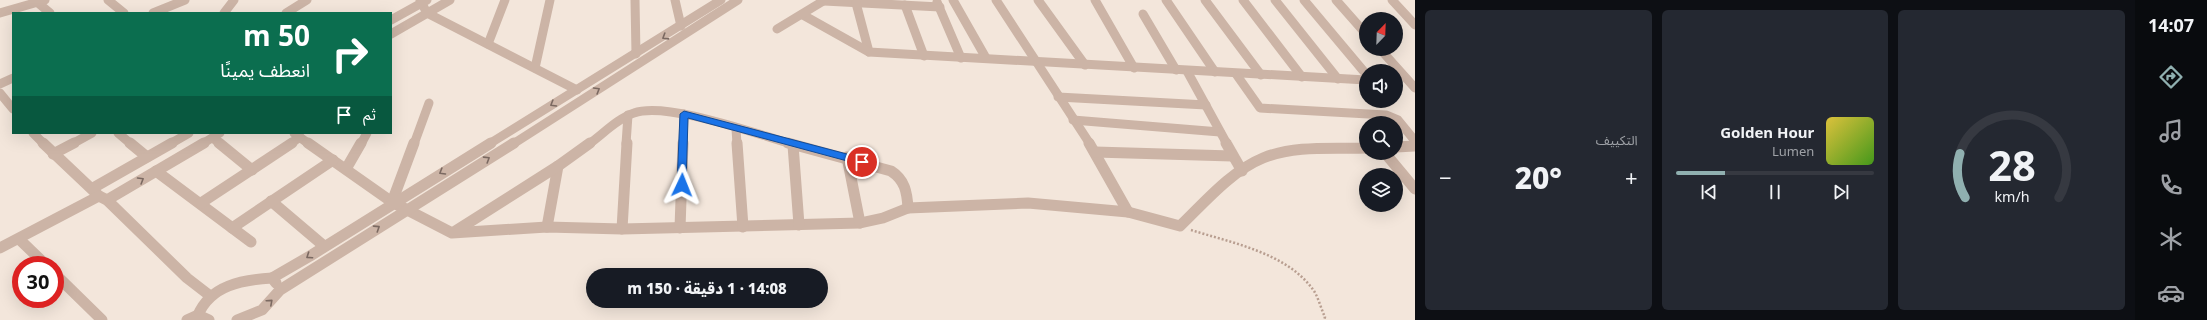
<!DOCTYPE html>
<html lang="ar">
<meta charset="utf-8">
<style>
:root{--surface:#171b24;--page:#242831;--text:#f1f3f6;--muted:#9ea1a6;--line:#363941;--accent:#90b0b0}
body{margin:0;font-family:"Noto Sans","Noto Sans Arabic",sans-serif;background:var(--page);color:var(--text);direction:rtl;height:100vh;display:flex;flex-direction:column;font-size:15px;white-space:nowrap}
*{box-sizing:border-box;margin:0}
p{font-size:13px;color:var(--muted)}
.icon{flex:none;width:22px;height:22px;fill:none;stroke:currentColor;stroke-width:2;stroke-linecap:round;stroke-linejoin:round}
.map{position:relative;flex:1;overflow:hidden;direction:ltr}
.drawer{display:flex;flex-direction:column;gap:10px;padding:10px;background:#0d0f14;width:720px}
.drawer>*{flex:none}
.banner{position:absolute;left:12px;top:12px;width:380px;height:122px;border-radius:0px;box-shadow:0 4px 16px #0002;direction:rtl;background:#0b6e4f;color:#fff;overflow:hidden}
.needle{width:26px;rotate:23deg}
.tools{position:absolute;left:1359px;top:12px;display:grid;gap:8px}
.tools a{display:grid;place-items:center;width:44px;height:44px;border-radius:50%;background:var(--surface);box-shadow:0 4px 16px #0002;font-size:20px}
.speed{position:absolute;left:12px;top:256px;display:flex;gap:8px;font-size:20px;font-weight:700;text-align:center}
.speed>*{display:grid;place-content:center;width:52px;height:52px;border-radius:50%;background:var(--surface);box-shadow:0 4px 16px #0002;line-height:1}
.speed .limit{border:6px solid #d22;background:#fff;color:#111}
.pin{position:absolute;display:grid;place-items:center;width:34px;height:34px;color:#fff;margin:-17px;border:2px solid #fff;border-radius:50%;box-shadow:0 1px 4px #0007}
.me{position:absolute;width:44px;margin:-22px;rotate:2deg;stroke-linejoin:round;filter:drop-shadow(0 0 3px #0008)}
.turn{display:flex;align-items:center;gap:14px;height:84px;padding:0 16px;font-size:18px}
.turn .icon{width:52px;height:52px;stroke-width:2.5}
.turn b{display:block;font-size:28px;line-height:34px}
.then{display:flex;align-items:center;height:38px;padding:0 16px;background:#0003;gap:8px;font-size:15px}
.big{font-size:30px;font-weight:800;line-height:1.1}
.drawer .widget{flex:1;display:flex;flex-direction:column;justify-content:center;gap:6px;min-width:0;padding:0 14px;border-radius:6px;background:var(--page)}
.drawer .dial{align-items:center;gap:0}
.dial svg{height:104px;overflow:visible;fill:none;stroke:var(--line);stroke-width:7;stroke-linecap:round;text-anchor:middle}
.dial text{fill:var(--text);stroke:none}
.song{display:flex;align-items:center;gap:12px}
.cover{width:48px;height:48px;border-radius:6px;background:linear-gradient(135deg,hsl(50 70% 55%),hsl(100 70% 35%))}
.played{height:4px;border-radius:2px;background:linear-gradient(90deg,var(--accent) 25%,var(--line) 25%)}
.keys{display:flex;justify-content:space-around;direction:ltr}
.heat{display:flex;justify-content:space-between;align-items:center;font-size:22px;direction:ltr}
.drawer .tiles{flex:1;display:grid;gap:10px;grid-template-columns:repeat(3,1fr)}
.trip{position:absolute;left:586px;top:268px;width:242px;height:40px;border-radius:20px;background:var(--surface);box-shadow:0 4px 16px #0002;font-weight:800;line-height:40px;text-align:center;direction:rtl}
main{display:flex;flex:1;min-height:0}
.menu{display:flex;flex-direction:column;width:72px;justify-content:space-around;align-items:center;background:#090b0e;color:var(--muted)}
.menu .icon{width:28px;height:28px}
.menu .selected{color:var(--accent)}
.menu b{font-size:18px;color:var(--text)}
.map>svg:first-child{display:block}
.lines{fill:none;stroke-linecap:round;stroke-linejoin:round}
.path{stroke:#b89e90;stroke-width:2.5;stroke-dasharray:2 2;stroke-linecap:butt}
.minor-far1{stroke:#ccb4a6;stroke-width:9}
.minor{stroke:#ccb4a6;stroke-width:11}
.tertiary{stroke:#ccb4a6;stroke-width:9}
.oneway{stroke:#7b6961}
.route{fill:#1a73e8;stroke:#114b97}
</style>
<main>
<nav class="menu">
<b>14:07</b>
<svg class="icon selected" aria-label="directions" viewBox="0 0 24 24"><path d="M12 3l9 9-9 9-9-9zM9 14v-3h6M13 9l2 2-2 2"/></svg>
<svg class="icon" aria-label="music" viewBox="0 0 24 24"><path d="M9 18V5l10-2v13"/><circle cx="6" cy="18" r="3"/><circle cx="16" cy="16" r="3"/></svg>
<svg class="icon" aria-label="phone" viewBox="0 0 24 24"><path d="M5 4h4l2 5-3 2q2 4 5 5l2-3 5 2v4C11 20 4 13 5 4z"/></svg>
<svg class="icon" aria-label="climate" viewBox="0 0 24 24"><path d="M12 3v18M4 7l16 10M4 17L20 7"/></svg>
<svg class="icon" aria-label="car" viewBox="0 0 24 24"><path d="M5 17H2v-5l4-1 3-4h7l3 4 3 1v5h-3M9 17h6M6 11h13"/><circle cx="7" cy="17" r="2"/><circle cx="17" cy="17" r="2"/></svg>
</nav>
<section class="drawer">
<div class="tiles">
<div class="widget dial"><svg viewBox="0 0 100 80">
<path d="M14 69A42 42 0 1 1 86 69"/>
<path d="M14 69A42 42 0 0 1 10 35" stroke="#90b0b0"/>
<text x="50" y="56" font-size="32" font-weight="700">28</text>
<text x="50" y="72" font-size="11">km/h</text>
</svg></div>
<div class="widget">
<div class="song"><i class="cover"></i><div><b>Golden Hour</b><p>Lumen</p></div></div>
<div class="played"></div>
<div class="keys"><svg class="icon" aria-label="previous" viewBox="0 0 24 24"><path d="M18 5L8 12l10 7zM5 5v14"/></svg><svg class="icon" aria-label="pause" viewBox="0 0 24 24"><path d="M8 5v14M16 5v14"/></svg><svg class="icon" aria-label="next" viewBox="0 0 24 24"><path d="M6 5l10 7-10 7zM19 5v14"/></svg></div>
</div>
<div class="widget"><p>التكييف</p>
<div class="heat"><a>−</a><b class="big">20°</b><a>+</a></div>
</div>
</div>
</section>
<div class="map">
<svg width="1415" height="320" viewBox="0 0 1415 320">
<rect width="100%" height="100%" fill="#f3e6db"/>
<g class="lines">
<path class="path" d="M1191 230C1232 243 1288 253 1314 291 1319 299 1321 309 1325 317L1324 320"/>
<g class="minor-far1">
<path d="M108 0 124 13"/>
<path d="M420 0 427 13 577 90"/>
<path d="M635 0 636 54"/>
<path d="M675 0 681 26"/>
<path d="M953 0 986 58"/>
<path d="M996 0 1090 144"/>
<path d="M1038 0 1085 65"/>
<path d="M1095 0 1134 68"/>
<path d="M1166 0 1215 72"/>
<path d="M1205 0 1261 75"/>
<path d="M1243 0 1302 77"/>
<path d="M1275 0 1338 79"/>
<path d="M1304 0 1366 74"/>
<path d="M1336 0 1366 34"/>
<path d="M1392 0 1415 25"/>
<path d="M824 1 940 7"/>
<path d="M37 2 50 13"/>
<path d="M937 2 961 58"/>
<path d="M856 3 869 52"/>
<path d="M905 5 924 56"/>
<path d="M153 13 185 0"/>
<path d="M224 13 234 0"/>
<path d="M286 13 307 0"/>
<path d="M1143 14 1176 70"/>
<path d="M803 15 869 52 1366 80"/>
<path d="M391 20 427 0"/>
<path d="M777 29 825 0"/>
<path d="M391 34 450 0"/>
<path d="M488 44 505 0"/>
<path d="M1380 49 1415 88"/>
<path d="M535 68 550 0"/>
<path d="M1187 71 1227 144"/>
<path d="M1236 74 1260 108 1386 115 1398 120 1415 141"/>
<path d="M0 84 13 78"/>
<path d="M0 93 13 109"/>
<path d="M1058 97 1206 105"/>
<path d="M1073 120 1220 132"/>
<path d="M736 129 737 144"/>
<path d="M33 133 44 144"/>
<path d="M118 133 131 144"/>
<path d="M294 133 309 144"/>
<path d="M213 138 220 144"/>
<path d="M72 144 92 133"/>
<path d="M170 144 189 133"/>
<path d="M202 144 220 133"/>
<path d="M290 144 300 137"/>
<path d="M361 144 367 133"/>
<path d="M414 144 429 103"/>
<path d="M489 144 721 0"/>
<path d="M513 144 738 0"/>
<path d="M589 144C603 134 618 118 634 113 666 101 756 134 792 144"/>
<path d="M626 144 628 115"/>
<path d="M683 144 684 114"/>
</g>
<g class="minor">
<path d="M43 143 99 196 107 200 187 278 209 295"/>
<path d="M130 143 147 157"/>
<path d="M219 143 252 170"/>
<path d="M308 143 392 202 452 233 547 227 622 229 860 223 883 218 908 208 1028 203 1128 212 1180 226C1204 203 1231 171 1263 158 1295 145 1332 149 1366 148"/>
<path d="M737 143 743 227"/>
<path d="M788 143 891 171C905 180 907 192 908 208"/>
<path d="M1089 143 1128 212"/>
<path d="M1226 143 1242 171"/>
<path d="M793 145 799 225"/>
<path d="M1396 147 1415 146"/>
<path d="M1095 152 1232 156"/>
<path d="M1385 153 1415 189"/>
<path d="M53 154 74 143"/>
<path d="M847 157 860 223"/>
<path d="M346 169 361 143"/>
<path d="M156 171 251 242"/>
<path d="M93 188 172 143"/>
<path d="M107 200 204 143"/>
<path d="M271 201 324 246"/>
<path d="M392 202 414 143"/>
<path d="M201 203 292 143"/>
<path d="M547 227 558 166"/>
<path d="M232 228 333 160"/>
<path d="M680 228 683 143"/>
<path d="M622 229 627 143"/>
<path d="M454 232 558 166 590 143"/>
<path d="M19 239 46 265"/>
<path d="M0 248 99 196"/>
<path d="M55 274 102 320"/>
<path d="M272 278 310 256 491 143"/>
<path d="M198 315C211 285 242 280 272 278L276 283"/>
<path d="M187 320 198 315 209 320"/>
<path d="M237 320 262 310 280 290 514 143"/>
</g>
<path class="tertiary" d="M0 13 45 0"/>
</g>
<defs><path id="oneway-chevron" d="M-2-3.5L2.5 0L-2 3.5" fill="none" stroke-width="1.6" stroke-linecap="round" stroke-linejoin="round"/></defs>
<g class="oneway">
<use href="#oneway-chevron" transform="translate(665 37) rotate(148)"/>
<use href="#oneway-chevron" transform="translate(597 90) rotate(-31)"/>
<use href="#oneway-chevron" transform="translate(553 104) rotate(149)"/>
<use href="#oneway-chevron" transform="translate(487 159) rotate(-32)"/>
<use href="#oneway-chevron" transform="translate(442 172) rotate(149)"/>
<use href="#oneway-chevron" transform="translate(141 180) rotate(-31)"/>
<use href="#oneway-chevron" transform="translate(377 228) rotate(-33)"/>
<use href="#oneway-chevron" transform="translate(309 256) rotate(146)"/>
<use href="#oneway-chevron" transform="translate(270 302) rotate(-42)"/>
</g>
<path class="route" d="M684 111 862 158 866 162 862 165 688 118 686 185 682 189 677 185 680 114Z"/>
</svg>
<div class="tools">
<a><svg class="needle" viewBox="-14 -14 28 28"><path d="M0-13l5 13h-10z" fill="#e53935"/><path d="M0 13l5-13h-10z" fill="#9ea1a6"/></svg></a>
<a><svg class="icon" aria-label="sound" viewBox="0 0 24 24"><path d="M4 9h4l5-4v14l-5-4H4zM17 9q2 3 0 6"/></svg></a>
<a><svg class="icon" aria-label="search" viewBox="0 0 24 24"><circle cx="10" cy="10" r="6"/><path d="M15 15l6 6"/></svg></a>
<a><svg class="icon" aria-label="layers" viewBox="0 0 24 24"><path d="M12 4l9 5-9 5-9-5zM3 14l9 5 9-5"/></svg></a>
</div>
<div class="speed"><div class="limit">30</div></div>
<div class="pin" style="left:862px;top:162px;background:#d93025"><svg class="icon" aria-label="arrive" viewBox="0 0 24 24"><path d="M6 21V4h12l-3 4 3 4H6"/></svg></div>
<svg class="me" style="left:682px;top:185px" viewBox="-20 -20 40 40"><path d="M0-17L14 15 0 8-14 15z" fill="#1a73e8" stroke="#fff" stroke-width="4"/></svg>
<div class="trip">14:08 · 1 دقيقة · 150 m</div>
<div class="banner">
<div class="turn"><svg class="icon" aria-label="right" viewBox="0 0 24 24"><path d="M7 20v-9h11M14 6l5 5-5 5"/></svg><div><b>50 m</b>انعطف يمينًا</div></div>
<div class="then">ثم<svg class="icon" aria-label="arrive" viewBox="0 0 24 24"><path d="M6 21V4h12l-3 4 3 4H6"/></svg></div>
</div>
</div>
</main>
